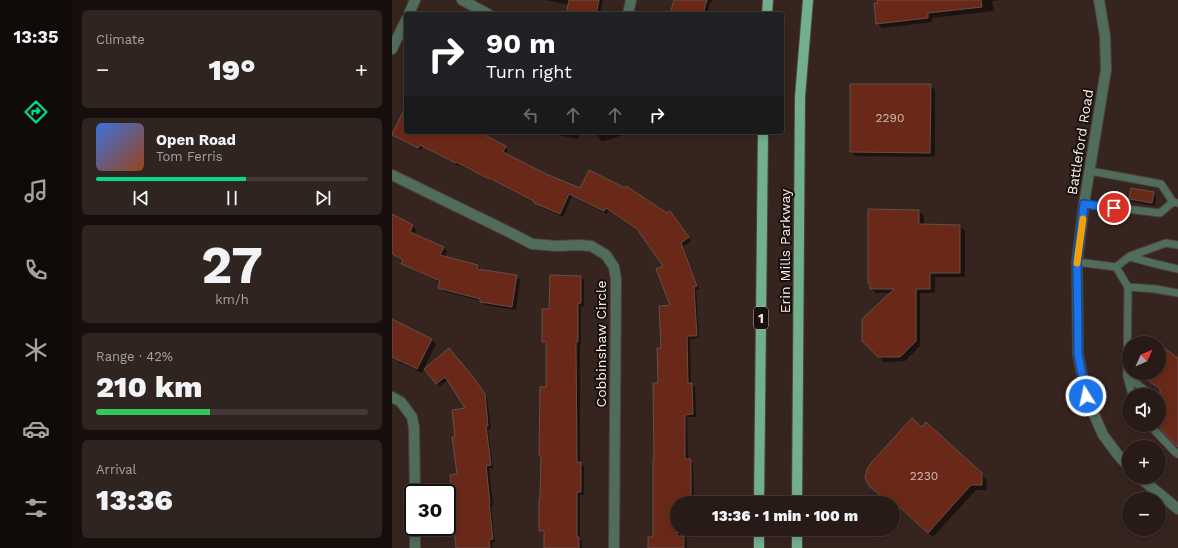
<!DOCTYPE html>
<meta charset="utf-8">
<style>
:root{--surface:#281b17;--page:#302420;--text:#f1f3f6;--muted:#a5a1a1;--line:#443936;--accent:#03d98b}
body{margin:0;font-family:"Work Sans",sans-serif;background:var(--page);color:var(--text);height:100vh;display:flex;flex-direction:column;font-size:15px;white-space:nowrap}
*{box-sizing:border-box;margin:0}
p{font-size:13px;color:var(--muted)}
.icon{flex:none;width:22px;height:22px;fill:none;stroke:currentColor;stroke-width:2;stroke-linecap:round;stroke-linejoin:round}
.map{position:relative;flex:1;overflow:hidden}
.details{display:flex;flex-direction:column;gap:10px;padding:10px;background:#160f0d;width:320px}
.details>*{flex:none}
.top-card{position:absolute;left:12px;top:12px;width:380px;height:122px;border-radius:4px;box-shadow:0 2px 10px #0003,0 0 0 1px var(--line);background:#202124;color:#fff;overflow:hidden}
.needle{width:26px;rotate:45deg}
.tools{position:absolute;left:730px;top:336px;display:grid;gap:8px}
.tools a{display:grid;place-items:center;width:44px;height:44px;border-radius:50%;background:var(--surface);box-shadow:0 2px 10px #0003,0 0 0 1px var(--line);font-size:20px}
.speed{position:absolute;left:12px;top:484px;display:flex;gap:8px;font-size:20px;font-weight:700;text-align:center}
.speed>*{display:grid;place-content:center;width:52px;height:52px;border-radius:50%;background:var(--surface);box-shadow:0 2px 10px #0003,0 0 0 1px var(--line);line-height:1}
.speed .limit{border:2px solid #111;border-radius:6px;background:#fff;color:#111}
.pin{position:absolute;display:grid;place-items:center;width:34px;height:34px;color:#fff;margin:-17px;border:2px solid #fff;border-radius:50%;box-shadow:0 1px 4px #0007}
.me{position:absolute;width:44px;margin:-22px;rotate:350deg;stroke-linejoin:round;filter:drop-shadow(0 0 3px #0008)}
.turn{display:flex;align-items:center;gap:14px;height:84px;padding:0 16px;font-size:18px}
.turn .icon{width:52px;height:52px;stroke-width:2.5}
.turn b{display:block;font-size:28px;line-height:34px}
.lanes{display:flex;align-items:center;height:38px;padding:0 16px;background:#0003;justify-content:center;gap:20px;direction:ltr}
.lanes .off{opacity:.35}
.big{font-size:30px;font-weight:800;line-height:1.1}
.details .tile{flex:1;display:flex;flex-direction:column;justify-content:center;gap:6px;min-width:0;padding:0 14px;border-radius:6px;background:var(--page)}
.details .dial{align-items:center;gap:0}
.dial b{font-size:52px;line-height:1}
.song{display:flex;align-items:center;gap:12px}
.cover{width:48px;height:48px;border-radius:6px;background:linear-gradient(135deg,hsl(220 70% 55%),hsl(20 70% 35%))}
.played{height:4px;border-radius:2px;background:linear-gradient(90deg,var(--accent) 55%,var(--line) 55%)}
.keys{display:flex;justify-content:space-around;direction:ltr}
.heat{display:flex;justify-content:space-between;align-items:center;font-size:22px;direction:ltr}
.charge{height:6px;border-radius:3px;background:linear-gradient(90deg,#34c759 42%,var(--line) 0)}
.trip{position:absolute;left:278px;top:496px;width:230px;height:40px;border-radius:20px;background:var(--surface);box-shadow:0 2px 10px #0003,0 0 0 1px var(--line);font-weight:800;line-height:40px;text-align:center}
main{display:flex;flex:1;min-height:0}
.tab-bar{display:flex;flex-direction:column;width:72px;justify-content:space-around;align-items:center;background:#100b09;color:var(--muted)}
.tab-bar .icon{width:28px;height:28px}
.tab-bar .active{color:var(--accent)}
.tab-bar b{font-size:18px;color:var(--text)}
.map>svg:first-child{display:block}
.shadow{fill:#0007}
.building{fill:#6a2918;stroke:#634f49}
.lines{fill:none;stroke-linecap:round;stroke-linejoin:round}
.service-casing{stroke:#51403b;stroke-width:9}
.minor-casing{stroke:#51403b;stroke-width:12}
.tertiary-casing{stroke:#51403b;stroke-width:12}
.primary-casing{stroke:#51403b;stroke-width:12}
.service{stroke:#506d5c;stroke-width:7}
.minor{stroke:#506d5c;stroke-width:10}
.tertiary{stroke:#506d5c;stroke-width:10}
.primary{stroke:#72b08d;stroke-width:10}
.route-casing{stroke:#114b97;stroke-width:10}
.route{stroke:#1a73e8;stroke-width:7}
.slow{stroke:#f59e0b;stroke-width:7}
.labels{text-anchor:middle;dominant-baseline:central;stroke-width:4;stroke-linejoin:round;paint-order:stroke}
.number-label{font-size:12px;fill:#d4bbb4}
.shield{fill:#18100e;stroke:#b5aaa7;stroke-width:1}
.shield-label{font-size:13px;font-weight:bold;fill:#f8ece8}
.street-label{font-size:14px;fill:#f8ece8;stroke:#18100e}
</style>
<main>
<nav class="tab-bar">
<b>13:35</b>
<svg class="icon active" aria-label="directions" viewBox="0 0 24 24"><path d="M12 3l9 9-9 9-9-9zM9 14v-3h6M13 9l2 2-2 2"/></svg>
<svg class="icon" aria-label="music" viewBox="0 0 24 24"><path d="M9 18V5l10-2v13"/><circle cx="6" cy="18" r="3"/><circle cx="16" cy="16" r="3"/></svg>
<svg class="icon" aria-label="phone" viewBox="0 0 24 24"><path d="M5 4h4l2 5-3 2q2 4 5 5l2-3 5 2v4C11 20 4 13 5 4z"/></svg>
<svg class="icon" aria-label="climate" viewBox="0 0 24 24"><path d="M12 3v18M4 7l16 10M4 17L20 7"/></svg>
<svg class="icon" aria-label="car" viewBox="0 0 24 24"><path d="M5 17H2v-5l4-1 3-4h7l3 4 3 1v5h-3M9 17h6M6 11h13"/><circle cx="7" cy="17" r="2"/><circle cx="17" cy="17" r="2"/></svg>
<svg class="icon" aria-label="filters" viewBox="0 0 24 24"><path d="M4 7h16M4 17h16"/><circle cx="9" cy="7" r="2"/><circle cx="15" cy="17" r="2"/></svg>
</nav>
<section class="details">
<div class="tile"><p>Climate</p>
<div class="heat"><a>−</a><b class="big">19°</b><a>+</a></div>
</div>
<div class="tile">
<div class="song"><i class="cover"></i><div><b>Open Road</b><p>Tom Ferris</p></div></div>
<div class="played"></div>
<div class="keys"><svg class="icon" aria-label="previous" viewBox="0 0 24 24"><path d="M18 5L8 12l10 7zM5 5v14"/></svg><svg class="icon" aria-label="pause" viewBox="0 0 24 24"><path d="M8 5v14M16 5v14"/></svg><svg class="icon" aria-label="next" viewBox="0 0 24 24"><path d="M6 5l10 7-10 7zM19 5v14"/></svg></div>
</div>
<div class="tile dial"><b>27</b><p>km/h</p></div>
<div class="tile"><p>Range · 42%</p><b class="big">210 km</b><div class="charge"></div></div>
<div class="tile"><p>Arrival</p><b class="big">13:36</b></div>
</section>
<div class="map">
<svg width="786" height="548" viewBox="0 0 786 548">
<rect width="100%" height="100%" fill="#36241f"/>
<g class="shadow">
<path d="M153 0H211L208 14H175L177 5Z"/>
<path d="M283 0H320L319 3H318L315 14H279Z"/>
<path d="M486 0H608L600 1 602 11 540 18V22L490 28 485 23Z"/>
<path d="M538 85 543 90V157L464 156 459 152Z"/>
<path d="M14 108V132H82L113 147 116 150 114 154 154 175 188 189 281 215 299 241 291 246 307 289 304 290 307 338 298 339 299 384 303 387 304 417H295L296 460H298L301 463 302 503H285V529H302V531H294L295 548H257L262 538 267 384 270 349 279 306 272 267 247 231 217 211 215 214 180 196 171 217 146 206 143 202 100 180V181L67 165V166L31 147 29 150 4 138 1 135Z"/>
<path d="M163 132H187L186 139 166 135Z"/>
<path d="M204 132H239L210 142 207 139Z"/>
<path d="M761 193 764 196 763 206 741 202 738 199Z"/>
<path d="M527 211 532 216V226H568L573 231V277H543V293H528V346L513 361 492 362 471 340 499 293H484L479 289V285L477 283Z"/>
<path d="M0 216 21 226 24 230 22 235 51 247 55 251 52 257 86 266 89 270 124 276 128 280 124 310 93 305 89 301 51 291 47 287 49 283 14 267 10 264 11 261 0 255Z"/>
<path d="M189 277 192 280V306H189V345H188V463L192 466V495H188V539L190 541V548H153V534L148 530 150 457 148 455 155 388 154 345 151 341 158 310Z"/>
<path d="M0 320 40 340 44 344 30 373 7 362 0 355Z"/>
<path d="M767 348 786 359V445L773 432 767 424V395H765L768 390 748 374 749 373H767Z"/>
<path d="M60 353 85 382 95 398 99 429H96L101 468H97L101 505 99 506 103 542H100V548H65L63 512 66 475 64 438 75 409 56 380 48 386 45 383Z"/>
<path d="M589 474 594 479 595 490H584L541 537 509 508H501V503H488V495L484 491Z"/>
</g>
<g class="building">
<path d="M177 0H207L204 14H174Z"/>
<path d="M282 0H315L311 14H278Z"/>
<path d="M485 0H589L590 7 536 13V18L484 24 482 3H486Z"/>
<path d="M458 84H539L538 153 458 152Z"/>
<path d="M14 106V132H87L114 146 111 152 154 174 188 188 197 170 233 188 234 186 275 213 278 211 297 237 289 243 305 286 302 287 305 336H295L296 383H300L301 414 293 415V459H299V503H285V536H292V548H256V537H261V459H262L261 383H266L265 348H269L267 306 278 305 264 269 271 266 245 229 214 208 212 211 177 194 168 214 142 203V201L97 178V179L64 162 63 163 28 145 26 148 0 135V132H1Z"/>
<path d="M739 188 762 192 760 203 737 199Z"/>
<path d="M476 209 527 210V224L568 225V273H538V289H524V341L508 357H486L470 341V319L502 289H478V283H476Z"/>
<path d="M0 214 21 225 18 232 52 247 48 255 86 265 85 269 125 275 120 307 88 302V299L46 288 48 281 9 264 11 260 0 254Z"/>
<path d="M158 275 189 276V303H186V342H184L185 462H189V492H185V537H187V548H152V531H147V498H148L149 456H147L148 387H154V342H150V309H157Z"/>
<path d="M0 319 40 339 25 369 0 357Z"/>
<path d="M767 344 786 358V447L771 432 767 426 768 389 745 373H767Z"/>
<path d="M57 348 82 378 93 394 96 426H94L99 465 94 466 98 503H97L101 539 97 540 98 548H64L60 511H62L58 475 65 474 60 437H63L60 410 73 408 53 377 44 384 32 369Z"/>
<path d="M520 418 530 427 534 422 590 473V485H579L536 533 503 503H487V494L478 487 473 478 475 469 479 463Z"/>
</g>
<g class="lines">
<defs>
<g id="service">
<path d="M698 171 769 184 781 202 786 203"/>
<path d="M692 204 768 213 781 202"/>
<path d="M738 257 764 264 786 269"/>
<path d="M685 262 724 267 738 256 774 243 786 245"/>
<path d="M724 267 736 287 735 376 740 395"/>
<path d="M736 287 763 289 786 293"/>
<path d="M735 376 759 395"/>
<path d="M758 425 764 432 783 452 786 454"/>
</g>
<g id="minor">
<path d="M70 0 96 14"/>
<path d="M707 0 713 36 714 70 692 204 685 262 686 354 694 396 711 435 726 455 737 467"/>
<path d="M236 14 239 0"/>
<path d="M0 175 121 234 140 244 165 246 186 245 199 246 214 255 222 267 224 280 222 548"/>
<path d="M0 397 9 402 20 417 22 427 23 493"/>
<path d="M747 477 786 509"/>
<path d="M23 527V548"/>
</g>
<g id="tertiary">
<path d="M17 14 23 0"/>
<path d="M0 49 14 20"/>
</g>
<g id="primary">
<path d="M375 14 376 0"/>
<path d="M367 503 371 132"/>
<path d="M405 503 408 97 416 0"/>
<path d="M367 548V529"/>
<path d="M405 548V529"/>
</g>
</defs>
<use href="#service" class="service-casing"/>
<use href="#minor" class="minor-casing"/>
<use href="#tertiary" class="tertiary-casing"/>
<use href="#primary" class="primary-casing"/>
<use href="#service" class="service"/>
<use href="#minor" class="minor"/>
<use href="#tertiary" class="tertiary"/>
<use href="#primary" class="primary"/>
</g>
<g class="lines">
<defs>
<path id="route" d="M694 396 686 354V334L685 262 692 204 722 208"/>
</defs>
<use href="#route" class="route-casing"/>
<use href="#route" class="route"/>
<path class="slow" d="M685 263 691 219"/>
</g>
<g class="labels">
<g class="number-label">
<text x="498" y="118">2290</text>
<text x="532" y="476">2230</text>
</g>
<rect class="shield" x="362" y="307" width="14" height="22" rx="3"/>
<g class="shield-label">
<text x="369" y="318">1</text>
</g>
<g class="street-label">
<text transform="translate(688 142) rotate(-81)">Battleford Road</text>
<text transform="translate(393 251) rotate(-90)">Erin Mills Parkway</text>
<text transform="translate(209 344) rotate(-90)">Cobbinshaw Circle</text>
</g>
</g>
</svg>
<div class="tools">
<a><svg class="needle" viewBox="-14 -14 28 28"><path d="M0-13l5 13h-10z" fill="#e53935"/><path d="M0 13l5-13h-10z" fill="#a5a1a1"/></svg></a>
<a><svg class="icon" aria-label="sound" viewBox="0 0 24 24"><path d="M4 9h4l5-4v14l-5-4H4zM17 9q2 3 0 6"/></svg></a>
<a>+</a>
<a>−</a>
</div>
<div class="speed"><div class="limit">30</div></div>
<div class="pin" style="left:722px;top:208px;background:#d93025"><svg class="icon" aria-label="arrive" viewBox="0 0 24 24"><path d="M6 21V4h12l-3 4 3 4H6"/></svg></div>
<svg class="me" style="left:694px;top:396px" viewBox="-20 -20 40 40"><circle r="17" fill="#1a73e8" stroke="#fff" stroke-width="3"/><path d="M0-11L8 9 0 5-8 9z" fill="#fff"/></svg>
<div class="trip">13:36 · 1 min · 100 m</div>
<div class="top-card">
<div class="turn"><svg class="icon" aria-label="right" viewBox="0 0 24 24"><path d="M7 20v-9h11M14 6l5 5-5 5"/></svg><div><b>90 m</b>Turn right</div></div>
<div class="lanes"><svg class="icon off" aria-label="left" viewBox="0 0 24 24"><path d="M17 20v-9H6M10 6l-5 5 5 5"/></svg><svg class="icon off" aria-label="ahead" viewBox="0 0 24 24"><path d="M12 20V5M6 11l6-6 6 6"/></svg><svg class="icon off" aria-label="ahead" viewBox="0 0 24 24"><path d="M12 20V5M6 11l6-6 6 6"/></svg><svg class="icon" aria-label="right" viewBox="0 0 24 24"><path d="M7 20v-9h11M14 6l5 5-5 5"/></svg></div>
</div>
</div>
</main>
